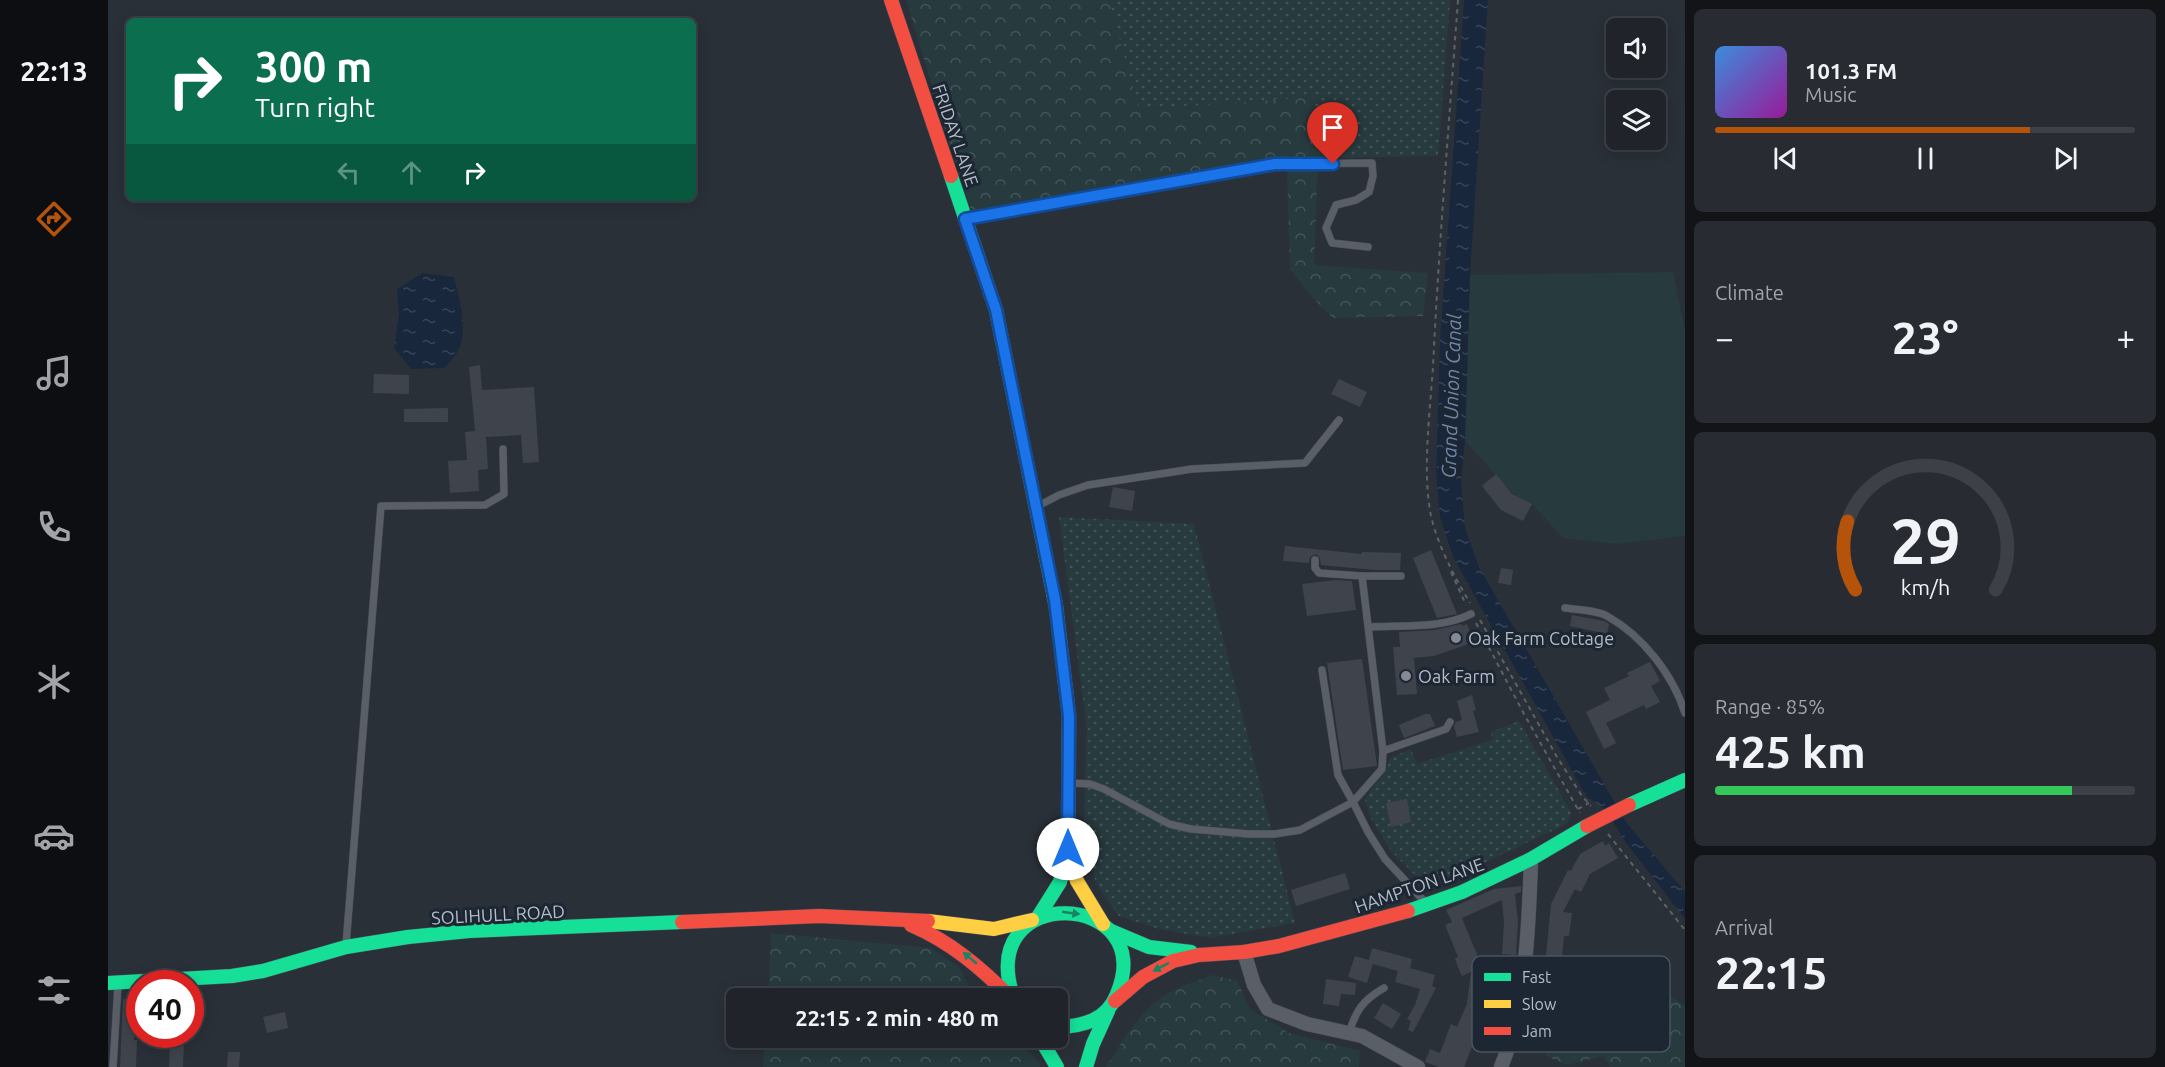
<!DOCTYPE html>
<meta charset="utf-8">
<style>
:root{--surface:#20242a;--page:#282c32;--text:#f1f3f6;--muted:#a2a4a8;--line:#3d4147;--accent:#b45309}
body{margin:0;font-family:Ubuntu,sans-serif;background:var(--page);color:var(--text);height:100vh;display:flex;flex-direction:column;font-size:22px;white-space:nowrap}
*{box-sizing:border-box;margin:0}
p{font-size:20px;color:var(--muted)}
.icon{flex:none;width:33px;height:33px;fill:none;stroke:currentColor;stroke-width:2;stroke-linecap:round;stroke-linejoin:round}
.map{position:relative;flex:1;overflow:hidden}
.side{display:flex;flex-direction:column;gap:9px;padding:9px;background:#121417;width:480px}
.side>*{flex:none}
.hud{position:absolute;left:18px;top:18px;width:570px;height:183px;border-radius:9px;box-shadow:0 3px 15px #0003,0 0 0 2px var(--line);background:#0b6e4f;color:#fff;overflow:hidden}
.controls{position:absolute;left:1498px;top:18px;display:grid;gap:12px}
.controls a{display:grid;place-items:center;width:60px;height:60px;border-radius:9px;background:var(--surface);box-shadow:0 3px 15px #0003,0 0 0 2px var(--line);font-size:30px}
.speed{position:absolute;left:18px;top:970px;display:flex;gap:12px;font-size:30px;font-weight:700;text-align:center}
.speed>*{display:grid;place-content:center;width:78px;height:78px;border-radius:50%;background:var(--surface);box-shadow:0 3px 15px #0003,0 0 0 2px var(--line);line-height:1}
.speed .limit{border:9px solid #d22;background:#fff;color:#111}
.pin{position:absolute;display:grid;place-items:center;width:51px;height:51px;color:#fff;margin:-62px -26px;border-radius:50% 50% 50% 0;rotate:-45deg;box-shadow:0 0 6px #0007}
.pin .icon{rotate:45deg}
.me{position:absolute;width:66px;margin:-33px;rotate:0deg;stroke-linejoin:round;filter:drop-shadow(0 0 4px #0008)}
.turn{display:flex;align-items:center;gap:21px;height:126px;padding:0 30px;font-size:27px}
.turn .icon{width:78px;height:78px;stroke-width:2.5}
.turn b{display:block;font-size:42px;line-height:51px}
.lanes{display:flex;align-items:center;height:57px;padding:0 30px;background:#0003;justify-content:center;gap:30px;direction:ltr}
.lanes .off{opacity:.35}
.big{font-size:45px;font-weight:700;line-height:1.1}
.side .card{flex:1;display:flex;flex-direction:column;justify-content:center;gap:9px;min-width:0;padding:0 21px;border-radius:9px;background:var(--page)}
.side .dial{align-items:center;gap:0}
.dial svg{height:156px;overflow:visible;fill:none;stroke:var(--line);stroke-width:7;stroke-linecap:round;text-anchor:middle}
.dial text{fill:var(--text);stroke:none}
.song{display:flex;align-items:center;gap:18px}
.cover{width:72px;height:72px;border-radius:9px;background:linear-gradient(135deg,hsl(210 70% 55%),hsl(300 70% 35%))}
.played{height:6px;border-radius:3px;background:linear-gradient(90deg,var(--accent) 75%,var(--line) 75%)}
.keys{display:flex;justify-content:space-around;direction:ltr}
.heat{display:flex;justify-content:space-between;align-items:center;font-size:33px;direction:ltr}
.charge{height:9px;border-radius:4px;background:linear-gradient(90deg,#34c759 85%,var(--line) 0)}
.trip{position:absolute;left:618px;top:988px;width:342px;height:60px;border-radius:9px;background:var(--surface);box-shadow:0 3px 15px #0003,0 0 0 2px var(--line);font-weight:700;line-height:60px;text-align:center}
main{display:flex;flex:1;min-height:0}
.tabs{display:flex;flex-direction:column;width:108px;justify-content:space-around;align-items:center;background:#0d0e11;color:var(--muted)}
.tabs .icon{width:42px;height:42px}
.tabs .current{color:var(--accent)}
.tabs b{font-size:27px;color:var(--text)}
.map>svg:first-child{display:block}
.grass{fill:url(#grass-dots)}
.forest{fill:url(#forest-crowns)}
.pitch{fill:#273a3e}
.water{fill:url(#water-ripples)}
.building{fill:#3f444c}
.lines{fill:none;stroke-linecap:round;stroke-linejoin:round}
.lane-casing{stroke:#484c55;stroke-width:8}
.street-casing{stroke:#484c55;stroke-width:15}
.fast-casing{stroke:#484c55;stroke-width:15}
.slow-casing{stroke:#484c55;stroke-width:15}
.jam-casing{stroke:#484c55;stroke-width:15}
.path{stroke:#5c6268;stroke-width:2;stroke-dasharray:4.5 4.5;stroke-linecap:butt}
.lane{stroke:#5a5e66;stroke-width:7}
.street{stroke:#5a5e66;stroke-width:14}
.fast{stroke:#16e098;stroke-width:14}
.slow{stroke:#ffcf43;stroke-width:14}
.jam{stroke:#f24e42;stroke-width:14}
.jam-bridge-casing{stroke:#484c55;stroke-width:15;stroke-linecap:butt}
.jam-bridge{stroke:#f24e42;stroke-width:14}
.oneway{fill:#1a8366}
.route-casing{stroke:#114b97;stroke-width:15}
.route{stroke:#1a73e8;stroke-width:10}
.poi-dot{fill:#848b96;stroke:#1d2633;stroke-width:2}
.labels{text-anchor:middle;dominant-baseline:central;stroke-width:6;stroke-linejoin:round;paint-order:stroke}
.street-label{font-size:18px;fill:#b4bcc9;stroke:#1d2633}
.poi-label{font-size:18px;fill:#b4bcc9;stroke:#1d2633;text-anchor:start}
.water-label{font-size:20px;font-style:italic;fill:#6d86a8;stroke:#1d2633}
.key{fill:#1d2633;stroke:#4a5360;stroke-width:1.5}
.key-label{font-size:16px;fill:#b4bcc9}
</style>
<main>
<nav class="tabs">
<b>22:13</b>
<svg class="icon current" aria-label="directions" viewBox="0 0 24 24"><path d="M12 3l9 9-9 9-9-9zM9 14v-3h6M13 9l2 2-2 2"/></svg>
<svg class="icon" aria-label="music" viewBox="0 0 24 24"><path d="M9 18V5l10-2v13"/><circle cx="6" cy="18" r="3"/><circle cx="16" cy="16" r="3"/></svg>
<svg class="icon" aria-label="phone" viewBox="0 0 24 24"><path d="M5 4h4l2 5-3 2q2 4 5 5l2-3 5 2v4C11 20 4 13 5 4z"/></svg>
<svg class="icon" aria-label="climate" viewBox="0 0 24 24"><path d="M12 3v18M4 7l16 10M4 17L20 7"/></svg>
<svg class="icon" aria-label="car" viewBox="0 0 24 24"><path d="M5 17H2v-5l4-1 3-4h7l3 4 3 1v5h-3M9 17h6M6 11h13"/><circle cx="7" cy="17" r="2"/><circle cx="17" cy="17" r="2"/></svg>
<svg class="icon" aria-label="filters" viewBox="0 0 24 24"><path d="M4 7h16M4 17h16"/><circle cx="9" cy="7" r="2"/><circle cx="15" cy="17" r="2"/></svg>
</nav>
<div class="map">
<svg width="1577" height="1067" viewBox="0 0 1577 1067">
<defs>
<pattern id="grass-dots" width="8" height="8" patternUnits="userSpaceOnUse" patternTransform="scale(1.5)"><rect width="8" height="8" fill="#273a3e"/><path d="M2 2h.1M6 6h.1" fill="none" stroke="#445559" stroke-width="1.8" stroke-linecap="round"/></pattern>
<pattern id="forest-crowns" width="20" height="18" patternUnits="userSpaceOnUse" patternTransform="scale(1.5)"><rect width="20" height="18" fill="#273a3e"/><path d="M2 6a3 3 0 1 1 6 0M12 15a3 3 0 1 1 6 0" fill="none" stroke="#445559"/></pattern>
<pattern id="water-ripples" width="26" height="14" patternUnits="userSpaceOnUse" patternTransform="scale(1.5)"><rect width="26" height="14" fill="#19273c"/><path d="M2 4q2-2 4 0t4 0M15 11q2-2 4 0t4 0" fill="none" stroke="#384457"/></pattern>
</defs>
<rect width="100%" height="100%" fill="#2a3038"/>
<g class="grass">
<path d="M1001 0H1342L1330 156 1210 158 1204 97 1030 110Z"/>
<path d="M951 517 1086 524 1187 923 1101 938 1051 929 1011 916 990 887 975 846 979 729Z"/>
<path d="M1411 721 1463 812 1459 824 1337 881 1311 879 1283 851 1264 820 1257 800C1266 781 1278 779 1282 758L1303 749 1309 764 1384 740 1383 732Z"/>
</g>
<g class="forest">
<path d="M798 0H1001L1031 110 1204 97 1210 158 1206 265 1320 273 1315 316 1225 318 1203 296 1182 269 1179 170 868 224 844 152Z"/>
<path d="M663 933 823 948 852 968 867 999H660Z"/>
<path d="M1514 964 1577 1006V1067H1502L1496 1056 1459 1065 1438 1056 1452 1027Z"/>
<path d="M1105 975 1129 981 1142 1009 1181 1033 1252 1051 1251 1067H998C1016 1039 1035 1005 1066 990 1078 984 1092 980 1105 975Z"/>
<path d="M657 1038H906L931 1062 933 1067H655Z"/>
</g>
<path class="pitch" d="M1565 272 1577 330V536L1509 544 1455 538 1424 504 1406 495 1357 441 1362 275Z"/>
<g class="water">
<path d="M1356 0H1380L1362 275 1357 441 1353 482 1357 528 1371 567 1518 822 1577 892V919L1516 840 1498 810 1478 796 1345 557 1332 517 1328 473 1332 340Z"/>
<path d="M315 273 346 277C351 298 359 323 353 344 351 353 342 361 337 368L303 369 286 348 291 314 289 289Z"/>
</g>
<g class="building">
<path d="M372 365 374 390 426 387 431 462 415 463 413 435 378 437 380 469 370 470 371 491 342 493 340 461 359 460 357 432 367 431 361 367Z"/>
<path d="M266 374 301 375V394L265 393Z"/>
<path d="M1231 379 1259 392 1252 407 1223 394Z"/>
<path d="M340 408V422H296V409Z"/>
<path d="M1388 474 1404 494 1424 504 1415 521 1393 510 1374 486Z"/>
<path d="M1005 487 1027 491 1024 511 1001 507Z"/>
<path d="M1177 546 1254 554V552L1293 553 1292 570H1267L1213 565 1212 558 1208 554 1202 557 1201 563 1175 561Z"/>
<path d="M1323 550 1349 614 1329 618 1305 558Z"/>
<path d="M1393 568 1405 570 1403 585 1390 583Z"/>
<path d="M1228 580 1244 581 1248 610 1199 616 1194 584Z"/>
<path d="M1464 615 1496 621 1501 624 1499 634 1462 626Z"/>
<path d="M1353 624 1354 626 1359 624 1366 642 1326 656 1306 658 1309 694 1289 695 1285 647H1292L1291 632 1327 630Z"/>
<path d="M1254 659 1269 766 1235 770 1219 663Z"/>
<path d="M1542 662 1552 681 1543 686 1552 702 1538 709 1536 705 1498 723 1508 743 1496 749 1478 712 1502 700 1496 688 1521 676 1519 673Z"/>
<path d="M1364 695 1368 710 1365 711 1371 732 1349 737 1346 726 1348 722 1354 720 1349 701Z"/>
<path d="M1317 714H1322L1327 726 1296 738 1291 725Z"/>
<path d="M1299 799 1303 822 1283 827 1278 803Z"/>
<path d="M1495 841 1497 846 1501 843 1510 858 1482 874 1473 892 1467 889 1455 912 1464 913 1461 936H1456L1453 968 1437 966 1443 904 1460 870 1463 871 1472 854Z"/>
<path d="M1237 873 1242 889 1188 906 1183 890Z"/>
<path d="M1413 886V892L1407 894 1410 922 1408 955 1394 954 1396 922 1394 900 1354 918 1370 957 1374 955 1389 992 1382 991 1370 1019 1374 1021 1356 1067H1331L1317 1062 1322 1049 1332 1053 1343 1024 1349 1027 1359 1004 1363 972 1354 976 1349 965 1347 958 1350 957 1337 925 1344 922 1338 910 1386 889Z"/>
<path d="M1264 948 1304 959 1302 968 1327 975 1324 986 1328 988 1305 1032 1300 1030 1303 1021 1299 1019 1307 1005 1312 989 1287 982 1290 971 1265 964 1259 983 1240 977 1247 956 1261 960Z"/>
<path d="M1218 979 1248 983 1247 995 1233 994 1231 1006 1215 1004Z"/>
<path d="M15 999 29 1000 26 1040H29L28 1067H12Z"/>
<path d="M1275 1003 1293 1014 1284 1029 1266 1018Z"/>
<path d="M177 1012 180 1028 159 1033 155 1017Z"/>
<path d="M62 1040 76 1041 75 1067H61Z"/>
<path d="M120 1052H132L131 1067H119Z"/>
</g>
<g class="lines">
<defs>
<g id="lane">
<path d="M858 219 1167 164 1264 163 1265 176 1261 192 1248 200 1228 205 1218 228 1224 243 1260 247"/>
<path d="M930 506 951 495 980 485 1084 469 1197 463 1231 420"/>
<path d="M1207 560V568L1211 573 1254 576H1293"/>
<path d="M1254 576 1275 751 1274 769 1245 802 1260 832 1277 859 1317 902"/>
<path d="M1457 608C1470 610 1488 610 1499 616 1535 636 1565 675 1577 713"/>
<path d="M1261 627C1294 625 1333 629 1363 614"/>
<path d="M1275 751 1338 729 1342 722"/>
<path d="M963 783 982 784 996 789 1061 824 1083 829 1141 834H1167L1192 830 1245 802 1230 775 1214 670"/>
<path d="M238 945 273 506 377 505 396 494 395 449"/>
<path d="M1241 1033C1248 1010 1255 1000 1276 988"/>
<path d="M5 1067 10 985"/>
</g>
<g id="street">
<path d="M1136 952 1146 985 1160 1009 1199 1024 1254 1036 1310 1067"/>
<path d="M1393 1067C1418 1007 1421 923 1423 859"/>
</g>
<g id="fast">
<path d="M843 176 888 310 948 607"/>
<path d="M1521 805 1577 780"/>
<path d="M1300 911 1354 892 1423 859 1479 826"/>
<path d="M930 917 952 882 958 856"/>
<path d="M1003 931 1041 947 1083 952"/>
<path d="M0 983 124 976 155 971 238 947 300 937 361 931 574 922"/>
<path d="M906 999C864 881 1052 890 1009 994 999 1020 976 1026 950 1027"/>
<path d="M932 1038 949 1067"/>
<path d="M978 1067 985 1044 1000 1011"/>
</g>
<g id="slow">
<path d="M948 607 961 716 960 849 969 881 995 924"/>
<path d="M820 921 886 929 924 920"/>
</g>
<g id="jam">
<path d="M783 0 843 176"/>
<path d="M574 922 711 916 820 921"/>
<path d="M803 925C843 942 873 968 904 999"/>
<path d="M1007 1001 1035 977 1065 961 1091 955 1136 952 1171 946 1300 911"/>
</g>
</defs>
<use href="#lane" class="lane-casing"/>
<use href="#street" class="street-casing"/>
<use href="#fast" class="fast-casing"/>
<use href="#slow" class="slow-casing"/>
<use href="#jam" class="jam-casing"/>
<g class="path">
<path d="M1350 0C1341 122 1331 244 1325 366 1322 413 1314 471 1323 516 1330 546 1346 576 1362 603"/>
<path d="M1343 572 1358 605"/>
<path d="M1372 620 1449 757 1474 796 1483 806"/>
<path d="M1368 623 1416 714 1472 813"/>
<path d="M1470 809 1481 803"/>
<path d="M1500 834 1577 930"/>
</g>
<use href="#lane" class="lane"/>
<use href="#street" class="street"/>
<use href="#fast" class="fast"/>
<use href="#slow" class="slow"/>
<use href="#jam" class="jam"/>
<defs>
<path id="jam-bridge" d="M1479 826 1521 805"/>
</defs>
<use href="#jam-bridge" class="jam-bridge-casing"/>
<use href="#jam-bridge" class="jam-bridge"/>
</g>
<defs><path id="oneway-solid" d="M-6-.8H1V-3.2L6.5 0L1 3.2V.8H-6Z" transform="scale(1.5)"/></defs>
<g class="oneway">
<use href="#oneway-solid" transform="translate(963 913) rotate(8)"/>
<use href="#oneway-solid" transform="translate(862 958) rotate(-140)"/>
<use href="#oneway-solid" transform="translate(1053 967) rotate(153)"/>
</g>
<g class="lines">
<defs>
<path id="route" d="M960 849 961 716 947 600 888 310 857 219 1167 164H1225"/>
</defs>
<use href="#route" class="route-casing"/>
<use href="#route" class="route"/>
</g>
<g class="poi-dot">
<circle cx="1348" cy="638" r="6"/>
<circle cx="1298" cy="676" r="6"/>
</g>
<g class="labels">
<g class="street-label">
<text transform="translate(848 135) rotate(71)">FRIDAY LANE</text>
<text transform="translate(1311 885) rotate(-19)">HAMPTON LANE</text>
<text transform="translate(390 914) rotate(-3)">SOLIHULL ROAD</text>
</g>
<g class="poi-label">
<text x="1360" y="638">Oak Farm Cottage</text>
<text x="1310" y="676">Oak Farm</text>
</g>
<g class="water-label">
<text transform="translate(1343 396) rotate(-88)">Grand Union Canal</text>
</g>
</g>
<rect x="1364" y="956" width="198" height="96" rx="9" class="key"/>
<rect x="1376" y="973" width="27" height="8" fill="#16e098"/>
<rect x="1376" y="1000" width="27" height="8" fill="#ffcf43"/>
<rect x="1376" y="1027" width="27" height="8" fill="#f24e42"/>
<g class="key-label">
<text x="1414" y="983">Fast</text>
<text x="1414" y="1010">Slow</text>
<text x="1414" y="1037">Jam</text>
</g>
</svg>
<div class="controls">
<a><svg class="icon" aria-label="sound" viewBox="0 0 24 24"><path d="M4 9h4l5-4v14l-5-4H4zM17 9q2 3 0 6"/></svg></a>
<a><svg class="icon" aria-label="layers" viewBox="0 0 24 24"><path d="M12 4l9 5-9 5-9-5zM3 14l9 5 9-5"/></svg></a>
</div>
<div class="speed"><div class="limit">40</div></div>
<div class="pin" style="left:1225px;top:164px;background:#d93025"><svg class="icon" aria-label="arrive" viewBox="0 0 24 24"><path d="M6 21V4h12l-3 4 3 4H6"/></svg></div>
<svg class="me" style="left:960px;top:849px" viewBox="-20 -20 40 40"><circle r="19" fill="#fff"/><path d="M0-13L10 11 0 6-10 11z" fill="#1a73e8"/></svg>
<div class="trip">22:15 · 2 min · 480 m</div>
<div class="hud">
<div class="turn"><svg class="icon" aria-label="right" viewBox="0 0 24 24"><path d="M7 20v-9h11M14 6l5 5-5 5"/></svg><div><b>300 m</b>Turn right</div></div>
<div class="lanes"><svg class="icon off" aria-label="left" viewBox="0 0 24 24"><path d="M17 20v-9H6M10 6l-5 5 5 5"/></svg><svg class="icon off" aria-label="ahead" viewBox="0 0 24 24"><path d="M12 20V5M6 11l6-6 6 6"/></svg><svg class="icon" aria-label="right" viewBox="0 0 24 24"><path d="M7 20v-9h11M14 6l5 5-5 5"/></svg></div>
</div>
</div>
<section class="side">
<div class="card">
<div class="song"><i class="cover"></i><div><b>101.3 FM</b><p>Music</p></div></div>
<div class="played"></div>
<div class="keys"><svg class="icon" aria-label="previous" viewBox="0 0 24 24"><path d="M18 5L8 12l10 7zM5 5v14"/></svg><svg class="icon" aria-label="pause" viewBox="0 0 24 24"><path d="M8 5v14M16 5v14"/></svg><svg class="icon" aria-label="next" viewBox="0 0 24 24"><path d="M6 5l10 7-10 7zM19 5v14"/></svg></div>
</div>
<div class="card"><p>Climate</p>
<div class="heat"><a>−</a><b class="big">23°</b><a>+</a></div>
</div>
<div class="card dial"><svg viewBox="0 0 100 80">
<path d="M14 69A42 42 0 1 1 86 69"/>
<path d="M14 69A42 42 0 0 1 10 34" stroke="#b45309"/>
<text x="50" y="56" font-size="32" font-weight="700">29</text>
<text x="50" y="72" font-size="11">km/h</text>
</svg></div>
<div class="card"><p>Range · 85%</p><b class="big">425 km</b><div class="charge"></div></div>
<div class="card"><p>Arrival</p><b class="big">22:15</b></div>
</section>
</main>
